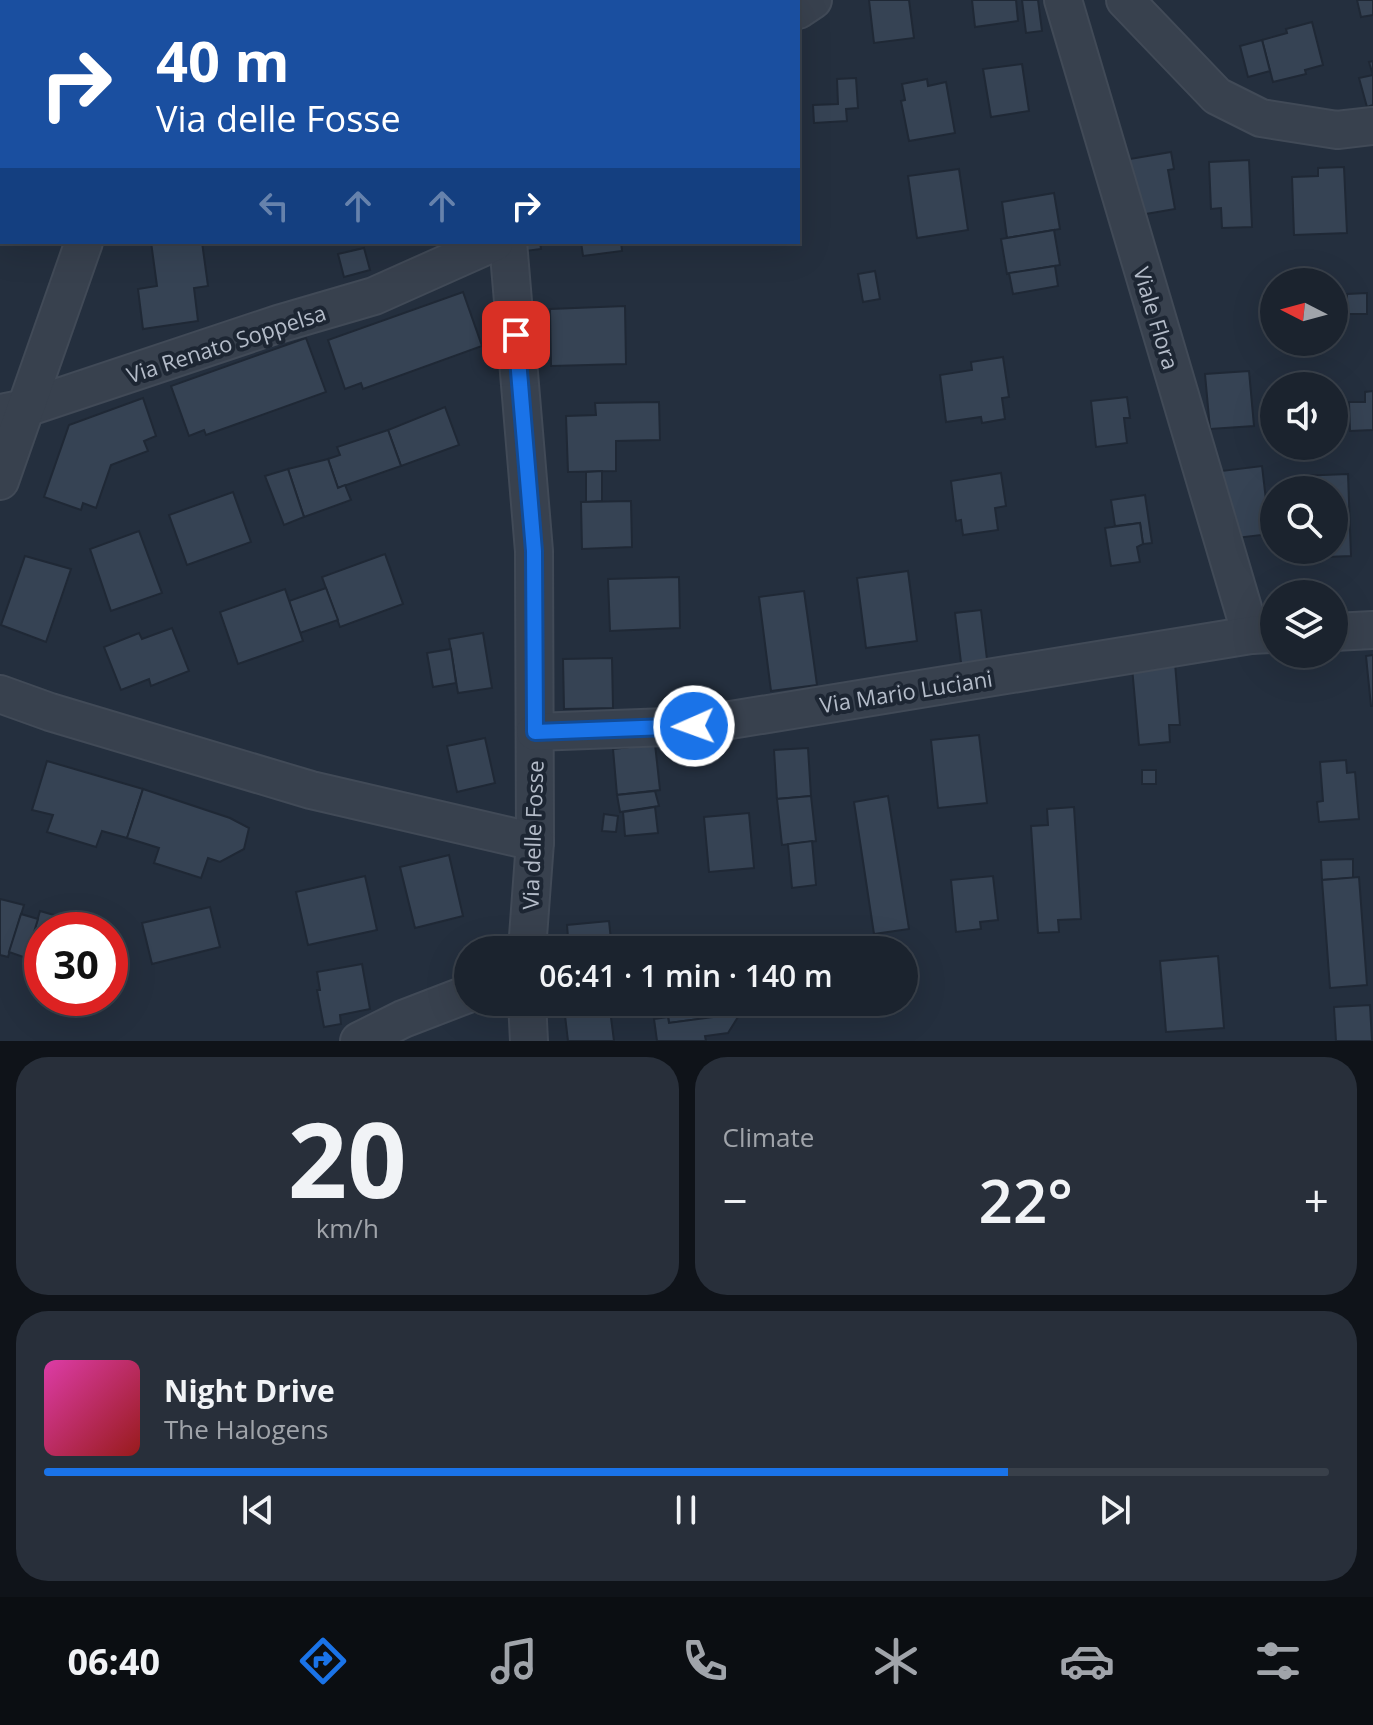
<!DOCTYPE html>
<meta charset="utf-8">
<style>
:root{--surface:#1b232e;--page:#282f3a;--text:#f1f3f6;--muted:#a0a4aa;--line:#39404a;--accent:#1a73e8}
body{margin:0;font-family:"Open Sans",sans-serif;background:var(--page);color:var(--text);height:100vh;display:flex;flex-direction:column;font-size:30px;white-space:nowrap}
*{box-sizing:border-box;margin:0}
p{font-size:26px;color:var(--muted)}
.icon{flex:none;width:44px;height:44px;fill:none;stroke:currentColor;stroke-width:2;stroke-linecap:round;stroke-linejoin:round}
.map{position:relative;height:1041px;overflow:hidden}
.drawer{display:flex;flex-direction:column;gap:16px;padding:16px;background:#0f1319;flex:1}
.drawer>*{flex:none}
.hud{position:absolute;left:0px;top:0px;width:800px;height:244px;box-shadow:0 8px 32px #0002,0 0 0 2px var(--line);background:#1a4fa0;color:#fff;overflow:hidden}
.needle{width:52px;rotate:276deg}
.fabs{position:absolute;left:1260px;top:268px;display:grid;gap:16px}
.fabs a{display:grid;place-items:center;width:88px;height:88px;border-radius:50%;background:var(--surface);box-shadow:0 8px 32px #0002,0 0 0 2px var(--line);font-size:40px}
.speed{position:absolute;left:24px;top:912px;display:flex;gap:16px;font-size:40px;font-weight:700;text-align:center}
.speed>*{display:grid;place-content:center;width:104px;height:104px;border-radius:50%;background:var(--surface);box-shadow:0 8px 32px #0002,0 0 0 2px var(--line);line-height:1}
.speed .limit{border:12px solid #d22;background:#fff;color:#111}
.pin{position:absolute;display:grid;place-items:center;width:68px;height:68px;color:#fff;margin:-34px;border-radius:16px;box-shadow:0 4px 12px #0006}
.me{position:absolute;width:88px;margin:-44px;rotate:268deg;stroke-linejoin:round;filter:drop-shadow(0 0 6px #0008)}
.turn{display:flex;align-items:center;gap:28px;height:168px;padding:0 24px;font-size:36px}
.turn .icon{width:104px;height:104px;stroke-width:2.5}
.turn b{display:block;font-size:56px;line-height:68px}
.lanes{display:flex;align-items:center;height:76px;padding:0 24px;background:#0003;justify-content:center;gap:40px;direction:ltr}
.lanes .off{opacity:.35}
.big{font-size:60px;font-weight:600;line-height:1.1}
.drawer .widget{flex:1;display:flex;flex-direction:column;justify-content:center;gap:12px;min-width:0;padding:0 28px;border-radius:32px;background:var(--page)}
.drawer .dial{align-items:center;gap:0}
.dial b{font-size:104px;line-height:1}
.song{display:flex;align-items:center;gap:24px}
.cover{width:96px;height:96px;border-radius:12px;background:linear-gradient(135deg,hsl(320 70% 55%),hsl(0 70% 35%))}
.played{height:8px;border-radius:4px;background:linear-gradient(90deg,var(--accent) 75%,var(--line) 75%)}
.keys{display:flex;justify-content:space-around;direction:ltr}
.heat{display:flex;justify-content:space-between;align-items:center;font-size:44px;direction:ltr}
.drawer .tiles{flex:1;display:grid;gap:16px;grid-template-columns:1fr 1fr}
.widget:last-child{grid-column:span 2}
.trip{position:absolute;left:454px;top:936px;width:464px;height:80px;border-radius:40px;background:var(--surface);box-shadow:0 8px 32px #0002,0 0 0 2px var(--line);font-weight:600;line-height:80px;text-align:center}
.tab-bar{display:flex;height:128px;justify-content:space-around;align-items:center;background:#0b0e12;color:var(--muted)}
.tab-bar .icon{width:56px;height:56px}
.tab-bar .selected{color:var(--accent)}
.tab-bar b{font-size:36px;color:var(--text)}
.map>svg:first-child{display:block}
.building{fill:#364354;stroke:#1f2835;stroke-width:2}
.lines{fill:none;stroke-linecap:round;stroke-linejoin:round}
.minor-casing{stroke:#414a57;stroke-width:40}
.minor{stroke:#38414e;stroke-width:36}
.route-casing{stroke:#114b97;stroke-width:20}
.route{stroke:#1a73e8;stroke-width:14}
.labels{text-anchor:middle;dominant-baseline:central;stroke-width:8;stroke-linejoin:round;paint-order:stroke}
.street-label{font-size:22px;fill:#b4bcc9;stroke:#1d2633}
</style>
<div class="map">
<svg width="1373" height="1041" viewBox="0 0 1373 1041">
<rect width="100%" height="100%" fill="#242f3e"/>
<g class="building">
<path d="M869 0H909L914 38 874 43Z"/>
<path d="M972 0H1016L1018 21 975 27Z"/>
<path d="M1022 0H1038L1042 31 1026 33Z"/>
<path d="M1357 0H1373V15L1361 17Z"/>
<path d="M1312 22 1323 65 1305 70 1306 74 1273 82 1262 40 1287 33 1286 29Z"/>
<path d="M1262 40 1270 71 1248 77 1240 46Z"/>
<path d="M1373 61V105L1367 107 1359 78 1373 75 1369 62Z"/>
<path d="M1022 64 1029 111 991 117 983 69Z"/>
<path d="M856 78 858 108 846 109 847 121 814 123 813 105 838 104 837 79Z"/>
<path d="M927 79 928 86 946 82 955 133 909 141 901 101 905 100 902 84Z"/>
<path d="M1171 152 1174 169 1168 170 1175 209 1134 216 1124 160Z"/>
<path d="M1249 160 1252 227 1222 228 1221 208 1211 209 1209 162Z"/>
<path d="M1344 167 1347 233 1294 235 1292 177 1318 176V168Z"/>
<path d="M959 169 968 230 917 238 908 176Z"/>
<path d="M1054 193 1060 229 1007 238 1002 202Z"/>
<path d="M1054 230 1060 265 1007 274 1001 239Z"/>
<path d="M151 242H202L208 286 194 288 198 321 143 329 138 289 157 286Z"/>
<path d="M512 242H540L541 249 518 252Z"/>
<path d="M581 242H621L622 251 583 256Z"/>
<path d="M364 248 370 270 344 277 338 254Z"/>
<path d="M1055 266 1058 286 1013 294 1009 273Z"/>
<path d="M875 271 880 299 863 302 858 274Z"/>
<path d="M463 292 482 346 363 389 361 383 345 389 328 340Z"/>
<path d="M1367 293V314H1347V294Z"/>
<path d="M625 306 626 364 551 366 550 309Z"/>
<path d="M306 338 326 392 206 435 204 430 189 436 171 386Z"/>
<path d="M1003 357 1009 397 1002 398 1005 419 982 423 981 417 946 422 940 375 972 370 971 362Z"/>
<path d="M1249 371 1254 426 1210 429 1205 374Z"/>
<path d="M1373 391V430L1350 431 1349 402H1365V392Z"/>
<path d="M1127 397 1130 418H1124L1127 443 1096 447 1091 401Z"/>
<path d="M143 398 156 436 144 441 148 451 111 465 96 508 83 503 81 510 44 497 69 425Z"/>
<path d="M659 402 660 440 616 441V471L568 472 566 416 596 415 595 403Z"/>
<path d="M445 407 459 445 401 466 388 430Z"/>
<path d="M388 430 401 466 338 488 328 459 340 455 337 447Z"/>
<path d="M328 459 338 488 345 485 351 500 304 517 288 469Z"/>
<path d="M1262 466 1270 534 1228 539 1221 471Z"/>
<path d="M288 469 304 517 284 525 265 476Z"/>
<path d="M602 471V501L586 502V472Z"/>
<path d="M1001 473 1006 506 995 508 998 530 963 535 961 520 956 521 951 481Z"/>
<path d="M1348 474 1351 556 1302 558 1301 550H1334V490H1299L1298 476Z"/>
<path d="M233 492 251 542 187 565 169 515Z"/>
<path d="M1145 495 1152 543 1143 544 1140 523 1115 526 1111 500Z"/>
<path d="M631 501 632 547 582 549 581 502Z"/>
<path d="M1140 523 1143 544 1137 547 1140 562 1111 566 1105 528Z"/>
<path d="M139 531 162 593 111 611 90 549Z"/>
<path d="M385 554 403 604 340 627 322 577Z"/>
<path d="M25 556 71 569 46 642 1 625Z"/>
<path d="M908 571 917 641 866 648 857 578Z"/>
<path d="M679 577 680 628 610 631 608 579Z"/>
<path d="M326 588 338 620 300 633 289 601Z"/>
<path d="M285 589 303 641 238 664 220 612Z"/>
<path d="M804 591 817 685 771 691 759 597Z"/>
<path d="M981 610 989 676 963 679 955 613Z"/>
<path d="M172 628 189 671 151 686 149 679 121 690 104 647 139 633 142 639Z"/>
<path d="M483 633 492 688 458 693 449 639Z"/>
<path d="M451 649 456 683 433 687 427 653Z"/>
<path d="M1373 655V706H1371L1366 656Z"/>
<path d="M612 658 613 708 564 709 563 659Z"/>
<path d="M1175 663 1180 725H1169L1170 742 1139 745 1132 667Z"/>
<path d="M979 735 987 803 938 808 931 740Z"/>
<path d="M485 738 495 783 457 792 447 746Z"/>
<path d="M655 744 660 790 617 795 613 749Z"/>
<path d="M808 748 811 796 777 799 774 750Z"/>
<path d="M1346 760 1347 773 1355 772 1359 819 1319 822 1317 802 1323 801 1320 762Z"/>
<path d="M47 761 143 789 127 838 102 831 96 847 47 832 53 815 32 810Z"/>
<rect x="1142" y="770" width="14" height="14"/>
<path d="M143 789 230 818 249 828 244 849 220 862 208 858 201 878 154 863 159 848 127 838Z"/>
<path d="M655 791 659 806 620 812 617 795Z"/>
<path d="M811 796 816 841 782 845 777 799Z"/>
<path d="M888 796 909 929 874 934 854 802Z"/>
<path d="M655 807 658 833 625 836 623 812Z"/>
<path d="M1074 807 1081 919 1058 920 1059 932 1038 933 1031 826 1048 825 1047 809Z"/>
<path d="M749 813 754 868 709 872 704 817Z"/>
<path d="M604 814 618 816 616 832 602 831Z"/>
<path d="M812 841 816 885 792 888 788 844Z"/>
<path d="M449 855 463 916 415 928 400 867Z"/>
<path d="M1353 859V878L1322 880 1321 860Z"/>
<path d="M365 876 377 930 308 945 296 892Z"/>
<path d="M993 876 998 920 980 922 981 929 956 932 951 880Z"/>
<path d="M1359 877 1367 985 1330 988 1322 880Z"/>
<path d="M0 899 24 905 8 957 0 955Z"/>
<path d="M210 907 220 947 152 964 142 923Z"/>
<path d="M40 911 75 921 72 930H42V968L25 963Z"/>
<path d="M21 914 38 919 26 958 9 952Z"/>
<path d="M609 921 612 950H569L567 925Z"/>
<path d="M1218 956 1224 1028 1166 1032 1160 961Z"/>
<path d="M362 964 370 1009 340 1015 341 1024 324 1027 317 990H320L317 972Z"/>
<path d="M609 1002 614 1041H568L564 1007Z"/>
<path d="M666 1002H712L714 1017 669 1023Z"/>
<path d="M712 1002H734L743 1009 728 1033 705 1036 706 1041H657L654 1019 668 1017 669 1023 714 1017Z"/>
<path d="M1370 1005 1372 1041H1336L1334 1007Z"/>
</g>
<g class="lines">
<defs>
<g id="minor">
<path d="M470 0 471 2"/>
<path d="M1063 0 1251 635"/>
<path d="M1125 0 1217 96 1261 118 1337 130 1373 126"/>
<path d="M208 2 210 0"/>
<path d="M798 10 813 0"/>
<path d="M0 184 2 185"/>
<path d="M508 242 534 551 535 842 527 950"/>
<path d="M0 413 26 408 278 324 374 296 495 242"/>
<path d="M0 481 84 242"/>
<path d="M1334 632 1373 630"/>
<path d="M0 694 50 712 311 790 535 842"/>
<path d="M535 732 694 726 1251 635 1274 634"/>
<path d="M527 1002 529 1041"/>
<path d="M359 1041 403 1019 468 994"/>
</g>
</defs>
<use href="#minor" class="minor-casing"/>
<use href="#minor" class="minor"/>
</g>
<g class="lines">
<defs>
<path id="route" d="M516 335 534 551 535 732 694 726"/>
</defs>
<use href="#route" class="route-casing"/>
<use href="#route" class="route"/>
</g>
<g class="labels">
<g class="street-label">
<text transform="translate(1157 318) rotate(73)">Viale Flora</text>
<text transform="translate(226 343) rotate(-18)">Via Renato Soppelsa</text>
<text transform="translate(906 691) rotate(-9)">Via Mario Luciani</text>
<text transform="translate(532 835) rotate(-88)">Via delle Fosse</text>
</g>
</g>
</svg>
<div class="fabs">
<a><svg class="needle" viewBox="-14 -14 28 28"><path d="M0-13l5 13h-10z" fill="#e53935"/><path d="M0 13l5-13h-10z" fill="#a0a4aa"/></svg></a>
<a><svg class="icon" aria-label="sound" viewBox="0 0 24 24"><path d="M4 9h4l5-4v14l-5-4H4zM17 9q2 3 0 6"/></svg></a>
<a><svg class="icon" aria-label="search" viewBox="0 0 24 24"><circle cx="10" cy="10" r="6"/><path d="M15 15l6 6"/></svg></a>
<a><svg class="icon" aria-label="layers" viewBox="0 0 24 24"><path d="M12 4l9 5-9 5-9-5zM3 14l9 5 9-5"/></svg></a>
</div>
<div class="speed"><div class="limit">30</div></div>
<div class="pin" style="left:516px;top:335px;background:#d93025"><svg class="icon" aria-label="arrive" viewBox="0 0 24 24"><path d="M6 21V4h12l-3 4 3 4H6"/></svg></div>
<svg class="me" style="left:694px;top:726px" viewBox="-20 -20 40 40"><circle r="17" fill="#1a73e8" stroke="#fff" stroke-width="3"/><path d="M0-11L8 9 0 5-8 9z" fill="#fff"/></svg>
<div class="trip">06:41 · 1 min · 140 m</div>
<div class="hud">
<div class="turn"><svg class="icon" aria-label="right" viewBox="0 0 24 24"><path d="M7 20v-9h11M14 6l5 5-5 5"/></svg><div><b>40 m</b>Via delle Fosse</div></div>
<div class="lanes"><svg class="icon off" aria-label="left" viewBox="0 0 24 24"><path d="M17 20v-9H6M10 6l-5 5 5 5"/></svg><svg class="icon off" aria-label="ahead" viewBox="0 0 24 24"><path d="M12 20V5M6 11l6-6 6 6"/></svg><svg class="icon off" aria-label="ahead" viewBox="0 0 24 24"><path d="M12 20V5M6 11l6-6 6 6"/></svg><svg class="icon" aria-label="right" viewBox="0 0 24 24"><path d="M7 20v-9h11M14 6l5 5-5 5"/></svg></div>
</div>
</div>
<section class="drawer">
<div class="tiles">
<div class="widget dial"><b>20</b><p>km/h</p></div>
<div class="widget"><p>Climate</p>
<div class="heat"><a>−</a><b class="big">22°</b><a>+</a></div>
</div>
<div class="widget">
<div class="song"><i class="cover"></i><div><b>Night Drive</b><p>The Halogens</p></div></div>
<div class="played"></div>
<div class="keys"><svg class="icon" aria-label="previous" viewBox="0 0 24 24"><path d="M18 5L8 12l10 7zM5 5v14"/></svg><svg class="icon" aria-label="pause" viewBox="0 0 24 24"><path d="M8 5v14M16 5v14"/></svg><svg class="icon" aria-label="next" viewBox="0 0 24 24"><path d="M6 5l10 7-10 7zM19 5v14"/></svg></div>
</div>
</div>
</section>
<nav class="tab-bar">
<b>06:40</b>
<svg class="icon selected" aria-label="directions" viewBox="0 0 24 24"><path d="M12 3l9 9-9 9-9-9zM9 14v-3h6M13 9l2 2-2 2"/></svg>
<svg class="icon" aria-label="music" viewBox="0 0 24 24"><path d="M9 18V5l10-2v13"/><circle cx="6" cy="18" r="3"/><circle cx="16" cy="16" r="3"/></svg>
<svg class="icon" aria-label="phone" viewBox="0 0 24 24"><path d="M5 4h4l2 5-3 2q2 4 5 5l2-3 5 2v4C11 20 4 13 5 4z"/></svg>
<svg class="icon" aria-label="climate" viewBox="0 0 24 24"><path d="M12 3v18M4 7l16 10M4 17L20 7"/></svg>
<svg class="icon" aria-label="car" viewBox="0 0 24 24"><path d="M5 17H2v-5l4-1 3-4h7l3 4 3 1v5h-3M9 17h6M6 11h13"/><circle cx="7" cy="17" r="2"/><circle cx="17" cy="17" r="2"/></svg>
<svg class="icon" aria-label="filters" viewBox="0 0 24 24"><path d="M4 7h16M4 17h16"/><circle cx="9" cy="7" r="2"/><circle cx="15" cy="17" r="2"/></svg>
</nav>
